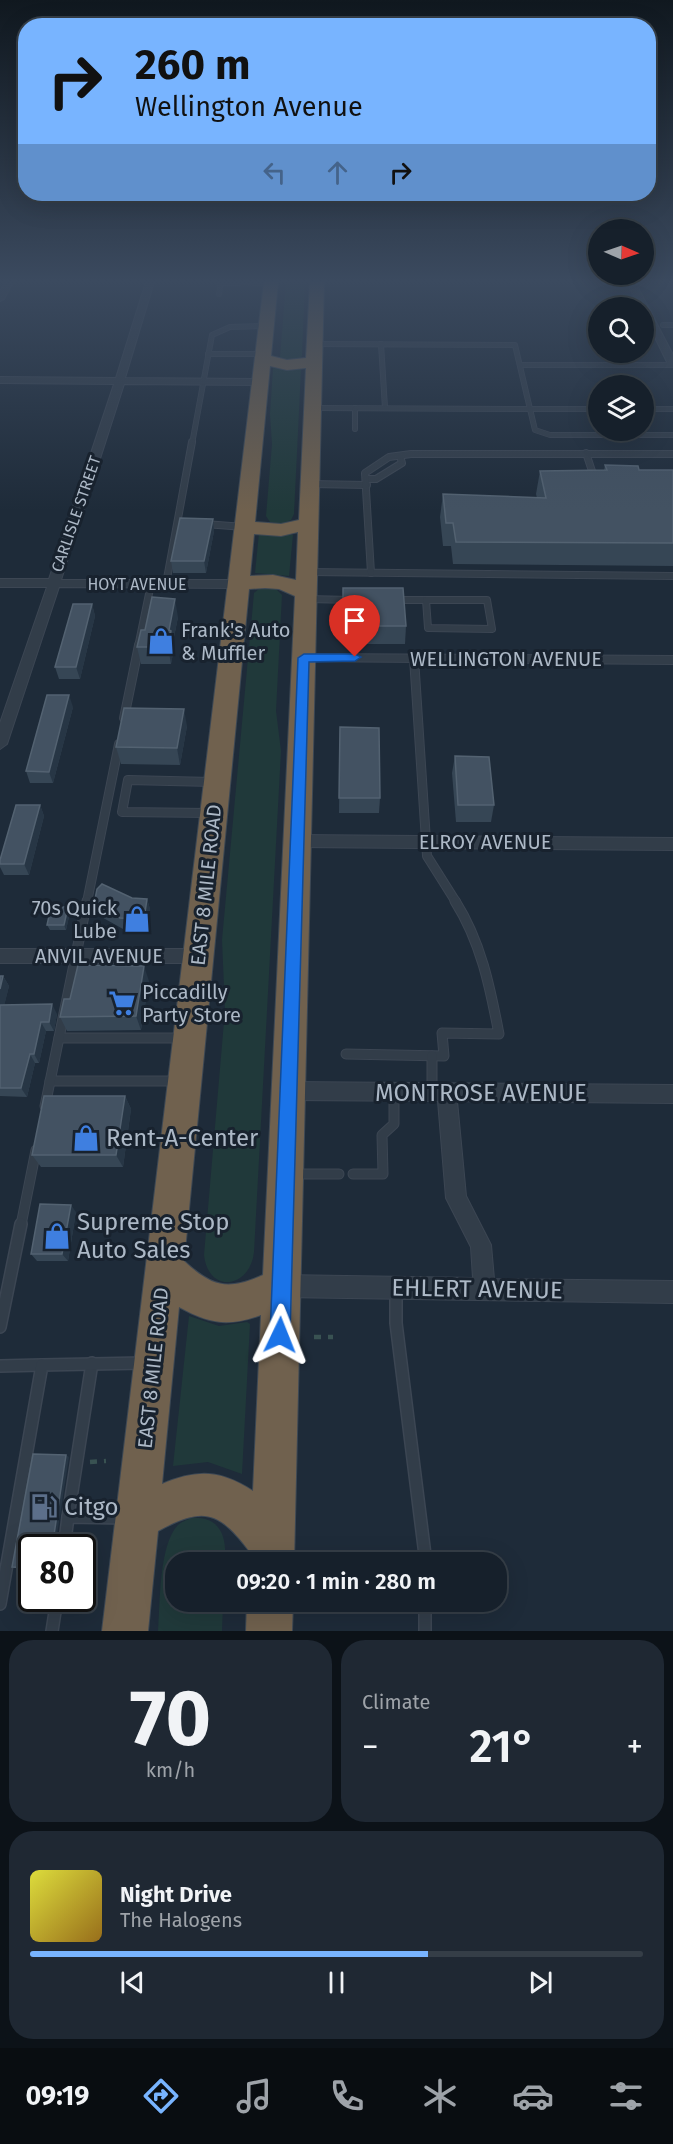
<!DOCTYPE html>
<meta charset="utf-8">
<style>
:root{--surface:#16202b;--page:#1f2833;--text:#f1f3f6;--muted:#9ea3a9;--line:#353e47;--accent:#78b4ff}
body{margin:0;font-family:"Fira Sans",sans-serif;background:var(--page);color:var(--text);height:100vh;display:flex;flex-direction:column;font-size:22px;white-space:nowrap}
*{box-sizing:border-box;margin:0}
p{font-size:20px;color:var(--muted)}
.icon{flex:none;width:33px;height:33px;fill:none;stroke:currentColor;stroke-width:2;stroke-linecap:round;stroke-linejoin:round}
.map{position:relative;height:1631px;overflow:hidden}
.sheet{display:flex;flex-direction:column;gap:9px;padding:9px;background:#0c1218;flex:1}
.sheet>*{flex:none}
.hud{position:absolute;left:18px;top:18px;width:638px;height:183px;border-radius:24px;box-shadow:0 6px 24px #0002,0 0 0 2px var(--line);background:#78b4ff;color:#111;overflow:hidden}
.needle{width:39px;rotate:92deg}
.fabs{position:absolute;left:588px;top:219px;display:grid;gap:12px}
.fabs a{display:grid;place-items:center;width:66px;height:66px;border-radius:50%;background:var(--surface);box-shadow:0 6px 24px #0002,0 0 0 2px var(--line);font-size:30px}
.speed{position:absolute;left:18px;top:1534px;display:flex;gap:12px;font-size:30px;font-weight:700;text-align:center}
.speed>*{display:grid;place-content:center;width:78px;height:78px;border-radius:50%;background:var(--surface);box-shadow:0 6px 24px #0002,0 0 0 2px var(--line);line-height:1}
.speed .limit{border:3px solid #111;border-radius:9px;background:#fff;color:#111}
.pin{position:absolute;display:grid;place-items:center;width:51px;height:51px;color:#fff;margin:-62px -26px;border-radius:50% 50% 50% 0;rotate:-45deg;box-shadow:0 0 6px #0007}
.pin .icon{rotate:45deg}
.me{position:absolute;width:66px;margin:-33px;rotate:2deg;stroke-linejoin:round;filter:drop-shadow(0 0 4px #0008)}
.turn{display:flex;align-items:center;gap:21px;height:126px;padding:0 18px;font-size:27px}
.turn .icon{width:78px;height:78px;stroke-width:2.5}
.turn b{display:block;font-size:42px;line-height:51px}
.lanes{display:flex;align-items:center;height:57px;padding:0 18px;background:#0003;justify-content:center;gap:30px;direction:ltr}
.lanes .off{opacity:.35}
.big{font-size:45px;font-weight:600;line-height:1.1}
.sheet .widget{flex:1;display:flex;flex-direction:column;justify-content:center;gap:9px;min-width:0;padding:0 21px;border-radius:24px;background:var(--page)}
.sheet .dial{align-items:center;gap:0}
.dial b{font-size:78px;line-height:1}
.song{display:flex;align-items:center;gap:18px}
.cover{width:72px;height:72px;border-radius:9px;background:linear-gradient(135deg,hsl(60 70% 55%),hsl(40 70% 35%))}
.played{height:6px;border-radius:3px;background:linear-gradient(90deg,var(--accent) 65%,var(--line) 65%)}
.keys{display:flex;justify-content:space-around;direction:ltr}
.heat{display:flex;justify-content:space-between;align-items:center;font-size:33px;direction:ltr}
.sheet .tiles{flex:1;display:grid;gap:9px;grid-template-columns:1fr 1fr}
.widget:last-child{grid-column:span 2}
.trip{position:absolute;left:165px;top:1552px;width:342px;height:60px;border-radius:24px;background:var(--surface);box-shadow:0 6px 24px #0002,0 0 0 2px var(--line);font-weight:600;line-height:60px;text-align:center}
.tab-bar{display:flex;height:96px;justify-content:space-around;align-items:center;background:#090d11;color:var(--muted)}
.tab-bar .icon{width:42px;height:42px}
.tab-bar .active{color:var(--accent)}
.tab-bar b{font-size:27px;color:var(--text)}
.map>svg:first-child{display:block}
.green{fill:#20393a}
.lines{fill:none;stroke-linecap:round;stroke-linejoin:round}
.lane-far4-casing{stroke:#3c4653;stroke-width:6}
.lane-far3-casing{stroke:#3c4653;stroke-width:8}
.lane-far2-casing{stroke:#3c4653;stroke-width:10}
.lane-far1-casing{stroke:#3c4653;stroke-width:11}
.lane-casing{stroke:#3c4653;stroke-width:14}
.street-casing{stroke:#3c4653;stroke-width:2}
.highway-casing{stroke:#3d4854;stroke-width:2}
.path{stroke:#395252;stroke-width:4.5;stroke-dasharray:7 7;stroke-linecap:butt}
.lane-far4{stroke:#323d49;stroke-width:4.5}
.lane-far3{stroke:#323d49;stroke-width:6}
.lane-far2{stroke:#323d49;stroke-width:8}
.lane-far1{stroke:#323d49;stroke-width:9}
.lane{stroke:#323d49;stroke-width:11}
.street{fill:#323d49;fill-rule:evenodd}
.highway{fill:#70614e;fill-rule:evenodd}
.wall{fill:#364655}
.shaded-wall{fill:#273645}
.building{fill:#435262;stroke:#536271;stroke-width:1.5}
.route{fill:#1a73e8;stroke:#114b97;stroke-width:1.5}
.labels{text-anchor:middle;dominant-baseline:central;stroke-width:6;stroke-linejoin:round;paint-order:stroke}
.far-street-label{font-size:16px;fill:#acb8c6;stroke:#18222e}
.poi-label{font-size:20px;fill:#acb8c6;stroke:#18222e;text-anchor:start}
.street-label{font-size:20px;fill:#acb8c6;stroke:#18222e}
.near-street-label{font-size:24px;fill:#acb8c6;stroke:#18222e}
.near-poi-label{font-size:24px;fill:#acb8c6;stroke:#18222e;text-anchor:start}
</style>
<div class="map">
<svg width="673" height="1631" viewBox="0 0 673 1631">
<rect width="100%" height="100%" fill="#1e2b39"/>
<g class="green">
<path d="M286 282H305L302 356C297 363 285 362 280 357Z"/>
<path d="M273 368 301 370 294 514 291 520 282 524 270 522 266 516 272 444 270 414Z"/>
<path d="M259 533 293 535 289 576 255 573Z"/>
<path d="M274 587 282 595 276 711 281 751 254 1252C250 1289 208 1294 204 1255L225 1010 222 940 254 593 260 588Z"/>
<path d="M189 1316 219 1326 247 1322 250 1324 242 1474 208 1462 173 1466Z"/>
<path d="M191 1518C221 1516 227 1537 225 1563H176V1602H223L222 1631H158C160 1604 159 1544 178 1525 181 1522 187 1520 191 1518Z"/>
</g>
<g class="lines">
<defs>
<g id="lane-far4">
<path d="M239 282 270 283"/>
<path d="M220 283H239"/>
<path d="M219 294 221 282"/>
<path d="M663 325H673"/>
<path d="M381 344 385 408"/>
<path d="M208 354H263"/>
<path d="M520 365H673"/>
<path d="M313 408 530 409 515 345 314 344"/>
<path d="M355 408V429"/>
<path d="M598 409H530L535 430 550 435H673"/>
<path d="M644 409H673"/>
<path d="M192 444 212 335 230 327 266 326"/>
</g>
<g id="lane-far3">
<path d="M586 453 594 477"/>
<path d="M367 479H376L402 463 400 456"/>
<path d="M311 484 367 485"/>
<path d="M205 524 244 527"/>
<path d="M309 572 673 576"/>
<path d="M371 573 365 473 389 457 411 454H673"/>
<path d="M166 584 192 442"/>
<path d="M307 599 352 600"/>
<path d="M394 600H426"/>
<path d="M426 600H487L492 629 428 628Z"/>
<path d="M138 647 151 584"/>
</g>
<g id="lane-far2">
<path d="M414 658 427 856 456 902"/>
<path d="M124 718 139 645"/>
<path d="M208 813 122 812 128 780 212 782"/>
<path d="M87 902 119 744"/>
</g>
<g id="lane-far1">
<path d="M59 1038H181"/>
<path d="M346 1054 444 1056 442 1033 499 1034C490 987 481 942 455 901"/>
<path d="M432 1056V1092"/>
<path d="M50 1081H177"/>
<path d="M45 1106 87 901"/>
<path d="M293 1174H339"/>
<path d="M353 1174H383L382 1135 394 1124V1092"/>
<path d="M21 1225 36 1150"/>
</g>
<g id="lane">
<path d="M396 1289V1323L426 1563"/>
<path d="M0 1327 21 1224"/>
<path d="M0 1366 42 1365"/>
<path d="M68 1517 92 1363"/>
<path d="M64 1548 68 1517 124 1518"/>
<path d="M425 1602V1631"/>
<path d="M0 1604 42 1365 143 1363"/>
<path d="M52 1631 57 1599"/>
</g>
<g id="street">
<path d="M5 282H13L4 299 0 301V291Z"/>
<path d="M146 282H154L125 378 260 379 265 382 260 385 124 384 61 580H238L244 584 238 588 59 587 7 744 0 749V723L47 587H0V579H49L114 384 0 383V377L116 378Z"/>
<path d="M627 282H635L673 355V367L668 364 644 315V308H640Z"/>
<path d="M304 654 673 656V664L299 661 298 658 299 655Z"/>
<path d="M297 835 673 838V850L297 847 292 845 289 841 292 837Z"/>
<path d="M0 949H198L204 951 206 956 204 961 198 963H0Z"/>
<path d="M288 1082 673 1085V1103L457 1101 466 1196 491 1245 494 1279 673 1281V1303L282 1297 275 1293 271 1286 275 1279 282 1275 473 1278 471 1247 446 1198 438 1101 288 1100 281 1097 279 1091 281 1085Z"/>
</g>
<g id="highway">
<path d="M264 282H278L271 356 287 360 306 358 310 282H324L294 1563H250V1552C219 1511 204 1506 158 1531L148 1631H102ZM270 366 287 370 306 368 299 520 281 524 255 522ZM298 532 296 580 273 575 250 576 254 534 281 536ZM265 588 279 589 295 596 263 1275C228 1291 212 1287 184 1261L249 589ZM179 1307C210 1324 228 1327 261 1315L253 1491C220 1470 198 1469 162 1484Z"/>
<path d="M247 1602H293L292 1631H246Z"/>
</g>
</defs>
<use href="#lane-far4" class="lane-far4-casing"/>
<use href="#lane-far3" class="lane-far3-casing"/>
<use href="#lane-far2" class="lane-far2-casing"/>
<use href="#lane-far1" class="lane-far1-casing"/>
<use href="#lane" class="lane-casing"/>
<use href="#street" class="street-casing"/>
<use href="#highway" class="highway-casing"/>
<g class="path">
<path d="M314 1337H333"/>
<path d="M90 1462 106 1461"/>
</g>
<use href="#lane-far4" class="lane-far4"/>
<use href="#lane-far3" class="lane-far3"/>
<use href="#lane-far2" class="lane-far2"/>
<use href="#lane-far1" class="lane-far1"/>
<use href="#lane" class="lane"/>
<use href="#street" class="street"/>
<use href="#highway" class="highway"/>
</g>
<g class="wall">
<path d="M605 465 639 470H673V566L453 564 451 546H443L440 517 443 494 537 498 536 494 540 471 604 470Z"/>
<path d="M213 519 214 531 206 573H173L171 561Z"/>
<path d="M343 588 406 626 405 644H343Z"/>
<path d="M92 604 95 616 80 679H59L55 667Z"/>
<path d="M178 617 173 642 174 648 171 664H141L137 647 145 630Z"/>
<path d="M73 707 53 783H30L26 771Z"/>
<path d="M187 726 180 765 121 764 116 747Z"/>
<path d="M340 727 380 798 379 813H339Z"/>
<path d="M455 756 494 805 491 822H456L452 773Z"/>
<path d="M40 805 44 816 29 875H4L0 867V860Z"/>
<path d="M147 899 150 909 147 929H123L98 915 94 904Z"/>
<path d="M70 912 66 930H50L47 925Z"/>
<path d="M0 976H3L9 986 4 1005 57 1014 54 1031H46L39 1063H35L27 1097 0 1096Z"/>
<path d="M149 981 141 1030 67 1031 60 1017 70 999Z"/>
<path d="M125 1096 131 1109 123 1167H41L32 1155Z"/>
<path d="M76 1212 68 1261H37L31 1254Z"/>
</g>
<g class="shaded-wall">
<path d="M213 519 214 531 206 573 204 561Z"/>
<path d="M175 599 178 617 173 642 174 648 171 664 168 647 169 630Z"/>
<path d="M92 604 95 616 80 679 76 667Z"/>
<path d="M69 695 73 707 53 783 49 772Z"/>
<path d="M184 709 187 726 180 765 177 748Z"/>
<path d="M40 805 44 816 29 875 24 864Z"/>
<path d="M147 899 150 909 147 929 144 919Z"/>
<path d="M68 907 70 912 66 930 64 925Z"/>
<path d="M144 966 149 981 141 1030 136 1016Z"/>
<path d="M3 976 9 986 2 1015 0 1012V989Z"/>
<path d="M52 1004 57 1014 54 1031 49 1022Z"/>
<path d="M41 1022 46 1031 39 1063 34 1054Z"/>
<path d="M30 1054 35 1063 27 1097 21 1088Z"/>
<path d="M125 1096 131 1109 123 1167 116 1155Z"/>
<path d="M71 1205 76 1212 68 1261 62 1254Z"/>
<path d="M66 1455 69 1457 55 1548H52Z"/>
</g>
<g class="building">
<path d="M605 465 638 466 639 470H673V543L456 542 453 523H446L443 494 546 498 540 471 607 470Z"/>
<path d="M180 518 213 519 204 561H171Z"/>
<path d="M343 588H403L406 626H343Z"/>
<path d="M152 597 175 599 169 630 171 631 168 647H137L141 630H145Z"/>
<path d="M73 604H92L76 667H55Z"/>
<path d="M47 695H69L49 772 26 771Z"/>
<path d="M124 708 184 709 177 748 116 747Z"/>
<path d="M340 727 379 728 380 798H339Z"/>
<path d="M455 756 489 757 494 805H458Z"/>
<path d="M16 805H40L24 864H0V860Z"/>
<path d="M102 884 132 898 147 899 144 919 120 918 94 904 97 889Z"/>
<path d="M51 907H68L64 925H47Z"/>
<path d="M78 965 144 966 136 1016 60 1017 64 999H70Z"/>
<path d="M0 976H3L0 989Z"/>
<path d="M52 1004 49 1022H41L34 1054H30L21 1088H0V1005Z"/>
<path d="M44 1096H125L116 1155H32Z"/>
<path d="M40 1204 71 1205 62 1254H31Z"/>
<path d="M33 1454 66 1455 52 1548H32V1568L12 1567Z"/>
</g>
<linearGradient id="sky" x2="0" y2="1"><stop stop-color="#10181f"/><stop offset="0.55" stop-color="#3b4a5f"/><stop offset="1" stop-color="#3b4a5f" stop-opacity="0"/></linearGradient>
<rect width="673" height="511" fill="url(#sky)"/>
<path class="route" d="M304 654H355L361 657 355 661 309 662 290 1335 287 1342 280 1345 273 1342 270 1335 298 658Z"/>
<defs>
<symbol id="shop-bare" viewBox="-9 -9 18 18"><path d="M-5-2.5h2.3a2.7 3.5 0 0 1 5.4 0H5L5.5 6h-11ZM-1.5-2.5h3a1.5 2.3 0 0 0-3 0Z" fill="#3f7fe0" stroke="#18222e" stroke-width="2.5" paint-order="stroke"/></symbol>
<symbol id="supermarket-bare" viewBox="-9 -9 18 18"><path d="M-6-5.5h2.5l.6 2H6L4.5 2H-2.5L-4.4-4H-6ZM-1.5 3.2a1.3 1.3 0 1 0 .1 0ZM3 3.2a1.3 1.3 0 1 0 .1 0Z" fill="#3f7fe0" stroke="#18222e" stroke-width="2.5" paint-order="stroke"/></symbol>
<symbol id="fuel-bare" viewBox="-9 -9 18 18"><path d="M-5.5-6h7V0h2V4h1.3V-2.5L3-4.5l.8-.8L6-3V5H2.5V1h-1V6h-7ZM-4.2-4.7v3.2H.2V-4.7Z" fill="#5c6f8a" stroke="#18222e" stroke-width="2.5" paint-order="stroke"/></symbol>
</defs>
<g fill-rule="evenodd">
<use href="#shop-bare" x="142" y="622" width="38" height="38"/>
<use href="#shop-bare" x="118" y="900" width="38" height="38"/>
<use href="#supermarket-bare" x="103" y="984" width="38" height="38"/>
<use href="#shop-bare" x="67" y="1119" width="38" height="38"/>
<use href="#shop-bare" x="38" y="1217" width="38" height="38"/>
<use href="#fuel-bare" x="25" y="1488" width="38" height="38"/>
</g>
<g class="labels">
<g class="far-street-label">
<text transform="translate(76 514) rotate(-71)">CARLISLE STREET</text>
<text x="137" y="584">HOYT AVENUE</text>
</g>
<g class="poi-label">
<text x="181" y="630">Frank's Auto<tspan x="181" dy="23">&amp; Muffler</tspan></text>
<text x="117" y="908" text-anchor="end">70s Quick<tspan x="117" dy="23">Lube</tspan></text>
<text x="142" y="992">Piccadilly<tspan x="142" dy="23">Party Store</tspan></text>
</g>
<g class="street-label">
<text x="506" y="659">WELLINGTON AVENUE</text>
<text x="485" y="842">ELROY AVENUE</text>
<text transform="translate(206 885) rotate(-84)">EAST 8 MILE ROAD</text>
<text x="99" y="956">ANVIL AVENUE</text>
<text transform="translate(153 1368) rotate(-84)">EAST 8 MILE ROAD</text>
</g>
<g class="near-street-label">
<text x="481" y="1093">MONTROSE AVENUE</text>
<text transform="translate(477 1289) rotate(1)">EHLERT AVENUE</text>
</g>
<g class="near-poi-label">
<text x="106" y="1138">Rent-A-Center</text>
<text x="77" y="1222">Supreme Stop<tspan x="77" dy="28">Auto Sales</tspan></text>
<text x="64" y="1507">Citgo</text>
</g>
</g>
</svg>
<div class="fabs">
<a><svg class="needle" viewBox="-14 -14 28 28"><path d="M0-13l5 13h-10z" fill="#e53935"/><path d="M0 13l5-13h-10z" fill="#9ea3a9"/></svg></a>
<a><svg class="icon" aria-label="search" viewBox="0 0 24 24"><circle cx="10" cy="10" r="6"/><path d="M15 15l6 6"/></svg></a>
<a><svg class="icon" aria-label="layers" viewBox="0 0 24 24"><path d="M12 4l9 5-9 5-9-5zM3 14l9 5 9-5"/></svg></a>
</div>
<div class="speed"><div class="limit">80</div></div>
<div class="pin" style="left:355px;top:657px;background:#d93025"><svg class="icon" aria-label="arrive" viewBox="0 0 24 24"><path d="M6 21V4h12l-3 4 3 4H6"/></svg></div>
<svg class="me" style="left:280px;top:1335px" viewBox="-20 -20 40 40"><path d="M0-17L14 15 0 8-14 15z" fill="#1a73e8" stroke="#fff" stroke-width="4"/></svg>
<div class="trip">09:20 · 1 min · 280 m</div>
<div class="hud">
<div class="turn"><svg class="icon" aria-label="right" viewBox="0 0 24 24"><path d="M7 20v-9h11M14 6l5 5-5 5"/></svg><div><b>260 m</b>Wellington Avenue</div></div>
<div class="lanes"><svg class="icon off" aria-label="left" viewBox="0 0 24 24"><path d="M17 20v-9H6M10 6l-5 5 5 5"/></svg><svg class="icon off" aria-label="ahead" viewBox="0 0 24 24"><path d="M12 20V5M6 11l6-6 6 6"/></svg><svg class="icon" aria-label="right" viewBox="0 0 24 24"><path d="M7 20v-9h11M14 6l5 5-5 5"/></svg></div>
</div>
</div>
<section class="sheet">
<div class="tiles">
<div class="widget dial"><b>70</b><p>km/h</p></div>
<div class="widget"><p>Climate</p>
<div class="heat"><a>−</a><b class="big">21°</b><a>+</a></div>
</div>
<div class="widget">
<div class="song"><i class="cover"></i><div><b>Night Drive</b><p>The Halogens</p></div></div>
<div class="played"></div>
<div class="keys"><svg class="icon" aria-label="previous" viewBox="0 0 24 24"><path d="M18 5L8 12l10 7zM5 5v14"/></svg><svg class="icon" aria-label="pause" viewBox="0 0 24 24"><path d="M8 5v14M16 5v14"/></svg><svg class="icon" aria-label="next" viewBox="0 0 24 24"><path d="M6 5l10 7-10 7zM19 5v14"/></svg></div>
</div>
</div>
</section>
<nav class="tab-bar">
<b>09:19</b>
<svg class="icon active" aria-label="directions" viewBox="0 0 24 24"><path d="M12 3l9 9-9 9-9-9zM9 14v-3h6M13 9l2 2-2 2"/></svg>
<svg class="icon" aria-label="music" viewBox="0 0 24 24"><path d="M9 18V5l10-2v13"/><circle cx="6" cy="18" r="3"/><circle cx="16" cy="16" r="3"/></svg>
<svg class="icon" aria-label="phone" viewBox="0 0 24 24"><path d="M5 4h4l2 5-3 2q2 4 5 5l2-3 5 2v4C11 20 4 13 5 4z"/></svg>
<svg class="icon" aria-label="climate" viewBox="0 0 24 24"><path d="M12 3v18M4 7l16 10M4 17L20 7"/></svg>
<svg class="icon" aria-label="car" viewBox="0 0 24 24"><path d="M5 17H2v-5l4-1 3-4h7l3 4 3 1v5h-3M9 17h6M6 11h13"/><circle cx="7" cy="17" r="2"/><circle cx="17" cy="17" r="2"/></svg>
<svg class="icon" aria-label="filters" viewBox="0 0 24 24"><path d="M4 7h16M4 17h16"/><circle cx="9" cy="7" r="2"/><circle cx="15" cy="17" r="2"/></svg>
</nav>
